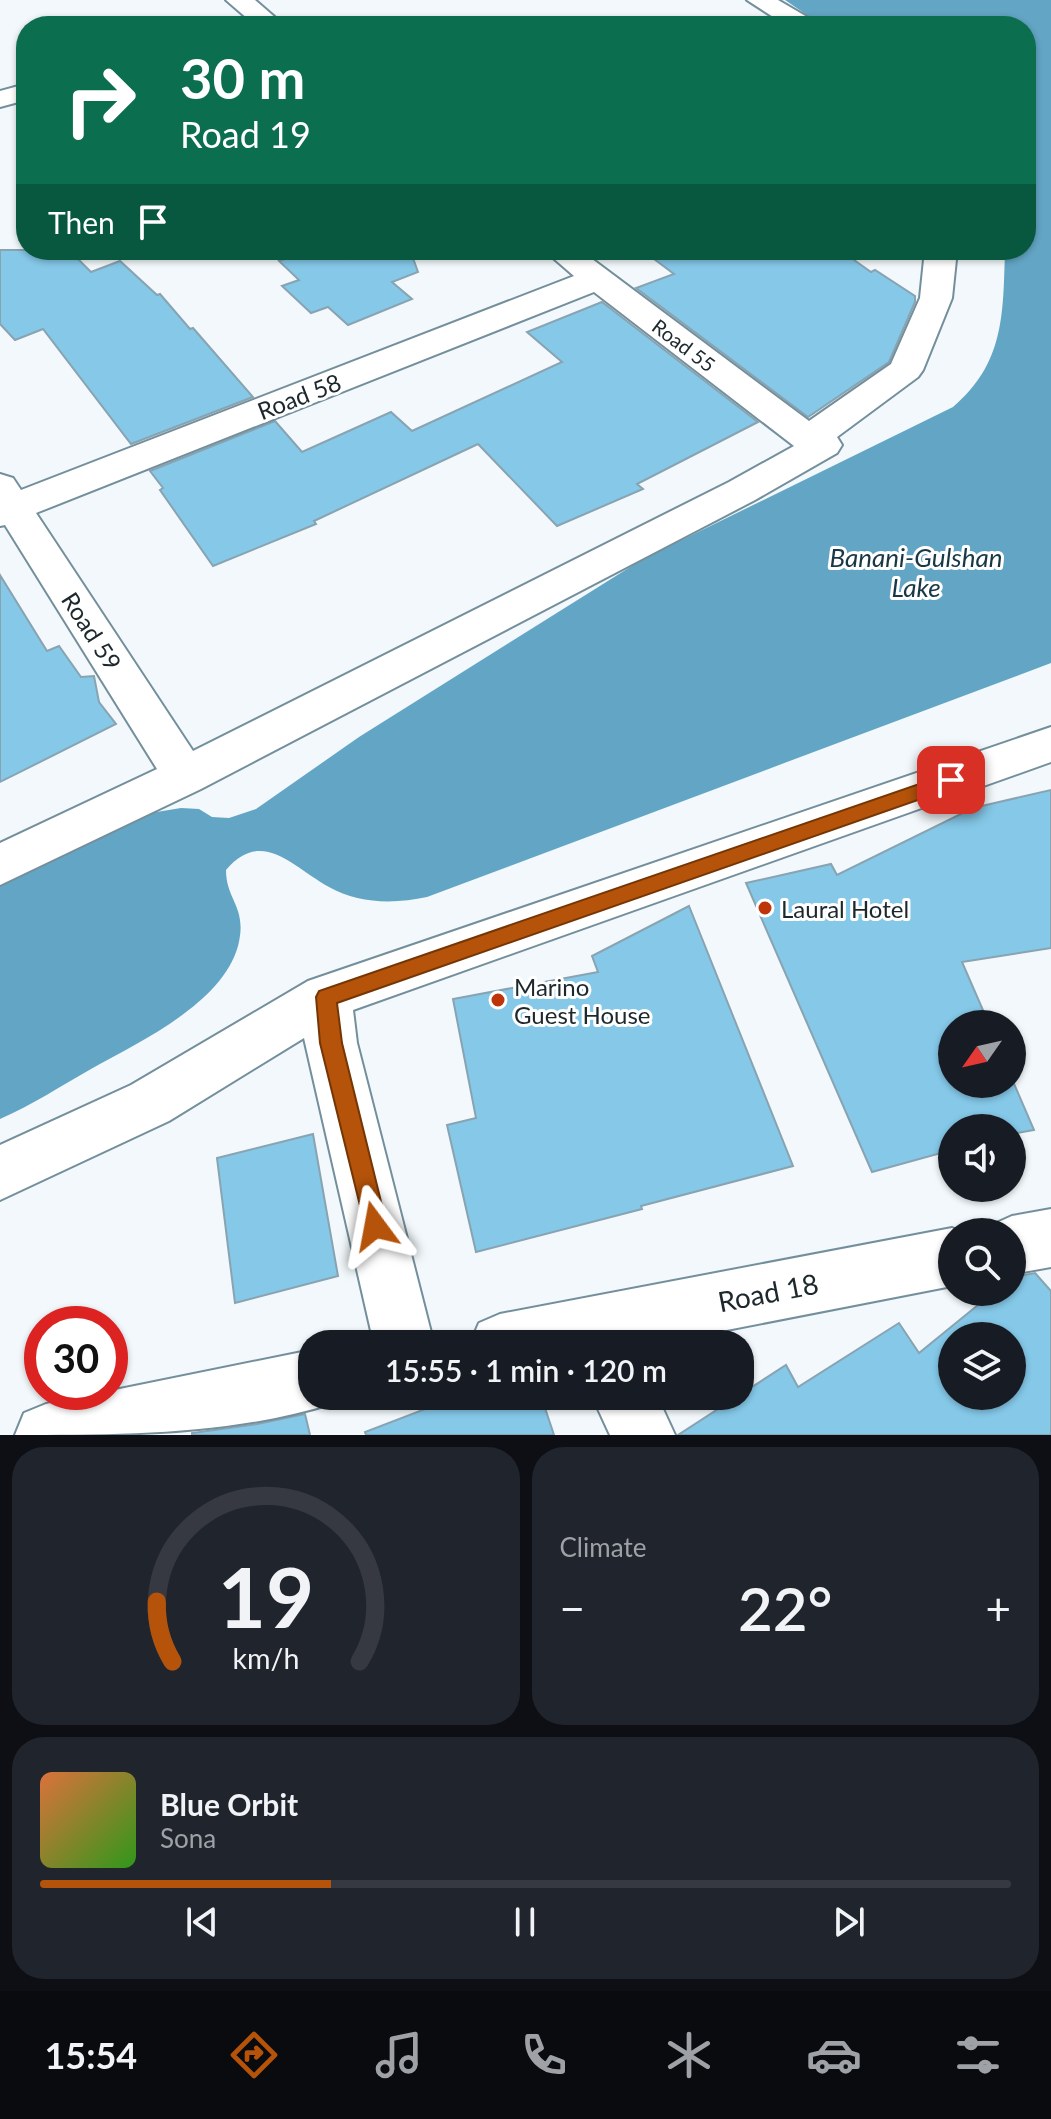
<!DOCTYPE html>
<meta charset="utf-8">
<style>
:root{--surface:#171b24;--page:#20242c;--text:#f1f3f6;--muted:#9ea1a6;--line:#363941;--accent:#b45309}
body{margin:0;font-family:Lato,sans-serif;background:var(--page);color:var(--text);height:100vh;display:flex;flex-direction:column;font-size:30px;white-space:nowrap}
*{box-sizing:border-box;margin:0}
p{font-size:26px;color:var(--muted)}
.icon{flex:none;width:44px;height:44px;fill:none;stroke:currentColor;stroke-width:2;stroke-linecap:round;stroke-linejoin:round}
.map{position:relative;height:1435px;overflow:hidden}
.sheet{display:flex;flex-direction:column;gap:12px;padding:12px;background:#0d0f14;flex:1}
.sheet>*{flex:none}
.banner{position:absolute;left:16px;top:16px;width:1020px;height:244px;border-radius:32px;box-shadow:0 2px 6px #0004;background:#0b6e4f;color:#fff;overflow:hidden}
.needle{width:52px;rotate:236deg}
.fabs{position:absolute;left:938px;top:1010px;display:grid;gap:16px}
.fabs a{display:grid;place-items:center;width:88px;height:88px;border-radius:50%;background:var(--surface);box-shadow:0 2px 6px #0004;font-size:40px}
.speed{position:absolute;left:24px;top:1306px;display:flex;gap:16px;font-size:40px;font-weight:700;text-align:center}
.speed>*{display:grid;place-content:center;width:104px;height:104px;border-radius:50%;background:var(--surface);box-shadow:0 2px 6px #0004;line-height:1}
.speed .limit{border:12px solid #d22;background:#fff;color:#111}
.pin{position:absolute;display:grid;place-items:center;width:68px;height:68px;color:#fff;margin:-34px;border-radius:16px;box-shadow:0 4px 12px #0006}
.me{position:absolute;width:88px;margin:-44px;rotate:347deg;stroke-linejoin:round;filter:drop-shadow(0 0 6px #0008)}
.turn{display:flex;align-items:center;gap:28px;height:168px;padding:0 32px;font-size:36px}
.turn .icon{width:104px;height:104px;stroke-width:2.5}
.turn b{display:block;font-size:56px;line-height:68px}
.then{display:flex;align-items:center;height:76px;padding:0 32px;background:#0003;gap:16px;font-size:30px}
.big{font-size:60px;font-weight:600;line-height:1.1}
.sheet .widget{flex:1;display:flex;flex-direction:column;justify-content:center;gap:12px;min-width:0;padding:0 28px;border-radius:32px;background:var(--page)}
.sheet .dial{align-items:center;gap:0}
.dial svg{height:208px;overflow:visible;fill:none;stroke:var(--line);stroke-width:7;stroke-linecap:round;text-anchor:middle}
.dial text{fill:var(--text);stroke:none}
.song{display:flex;align-items:center;gap:24px}
.cover{width:96px;height:96px;border-radius:12px;background:linear-gradient(135deg,hsl(20 70% 55%),hsl(110 70% 35%))}
.played{height:8px;border-radius:4px;background:linear-gradient(90deg,var(--accent) 30%,var(--line) 30%)}
.keys{display:flex;justify-content:space-around;direction:ltr}
.heat{display:flex;justify-content:space-between;align-items:center;font-size:44px;direction:ltr}
.sheet .tiles{flex:1;display:grid;gap:12px;grid-template-columns:1fr 1fr}
.widget:last-child{grid-column:span 2}
.trip{position:absolute;left:298px;top:1330px;width:456px;height:80px;border-radius:32px;background:var(--surface);box-shadow:0 2px 6px #0004;font-weight:600;line-height:80px;text-align:center}
.tabs{display:flex;height:128px;justify-content:space-around;align-items:center;background:#090b0e;color:var(--muted)}
.tabs .icon{width:56px;height:56px}
.tabs .on{color:var(--accent)}
.tabs b{font-size:36px;color:var(--text)}
.map>svg:first-child{display:block}
.water{fill:#63a5c4}
.building{fill:#85c8e8;stroke:#88a3b1;stroke-width:2;fill-rule:evenodd}
.lines{fill:none;stroke-linecap:round;stroke-linejoin:round}
.street-casing{stroke:#748f9c;stroke-width:4}
.secondary-casing{stroke:#748f9c;stroke-width:4}
.street{fill:#fff;fill-rule:evenodd}
.secondary{fill:#fff;fill-rule:evenodd}
.route{fill:#b45309;stroke:#753606;stroke-width:2}
.poi-dot{fill:#be3509;stroke:#fff;stroke-width:3}
.labels{text-anchor:middle;dominant-baseline:central;stroke-width:6;stroke-linejoin:round;paint-order:stroke}
.far-street-label{font-size:20px;fill:#1d282d;stroke:#fff}
.street-label{font-size:24px;fill:#1d282d;stroke:#fff}
.poi-label{font-size:24px;fill:#1d282d;stroke:#fff;text-anchor:start}
.water-label{font-size:26px;font-style:italic;fill:#193846;stroke:#fff}
.near-street-label{font-size:28px;fill:#1d282d;stroke:#fff}
</style>
<div class="map">
<svg width="1051" height="1435" viewBox="0 0 1051 1435">
<rect width="100%" height="100%" fill="#f2f8fb"/>
<path class="water" d="M785 0H1051V663L427 897C395 904 358 904 329 887 294 868 262 827 226 870 226 901 248 907 238 946 222 1004 139 1042 91 1069 61 1086 32 1105 0 1119V879L126 817 181 808 199 809 212 817 229 818 256 809 359 737 643 559 953 407C1005 363 1003 313 1005 250H1026V26H823Z"/>
<g class="building">
<path d="M0 250H69L91 272 120 261 157 295 160 294 190 329 193 328 253 397 131 444 43 329 15 340 0 324Z"/>
<path d="M309 250H335L346 259 366 251 369 254 379 250H410L418 272 392 282 412 299 348 325 328 307 311 313 282 286 299 280 279 261Z"/>
<path d="M642 250H840L871 272 875 270 915 296V302L889 362 808 417 636 288 674 274Z"/>
<path d="M602 302 758 422 637 484 643 489 557 526 478 444 314 521 316 524 213 566 160 490 163 488 150 471 275 421 302 452 391 412 412 431 562 362 527 332Z"/>
<path d="M0 575 47 651 59 646 81 677 94 676 99 702 116 724 0 782Z"/>
<path d="M1051 790V948L962 962 989 1024H952V1084H1012V1079L1034 1130 1012 1134V1128H952V1150L872 1172 746 883 831 864 837 875 973 808Z"/>
<path d="M689 906 793 1166 641 1206 642 1209 476 1252 447 1125 476 1118 453 999 598 972 592 956Z"/>
<path d="M313 1134 338 1276 235 1303 217 1158Z"/>
<path d="M1035 1273 1051 1291V1435H678L786 1365 798 1387 899 1323 919 1353 994 1292H1012L1013 1277ZM952 1336H1012V1396H952Z"/>
<path d="M459 1396H541L554 1435H366L365 1432Z"/>
<path d="M305 1414 310 1435H192V1433L257 1424Z"/>
</g>
<g class="lines">
<defs>
<g id="street">
<path d="M226 0H255L285 26H256Z"/>
<path d="M747 0H778L814 21 818 26H787Z"/>
<path d="M26 84V100L0 107V91Z"/>
<path d="M544 250H580L809 421 891 364 920 298 925 250H957L952 298 923 370 918 377 837 437 842 445 837 453 755 500 201 789 0 885V843L157 769 5 525 0 526V474L13 478 21 490 574 276ZM594 292 794 446 729 482 193 751 36 513Z"/>
<path d="M1051 727V762L353 1010 357 1043 434 1344H374L304 1038 169 1121 0 1200V1145L131 1085 308 981Z"/>
<path d="M592 1396H657L675 1435H610Z"/>
</g>
<g id="secondary">
<path d="M1051 1209V1267L1012 1274V1232H988L992 1225 1012 1216Z"/>
<path d="M952 1228 962 1232H952V1286L655 1344H470L479 1323 500 1314Z"/>
<path d="M312 1350V1396H337L334 1403C233 1435 121 1435 15 1435L24 1413 46 1404Z"/>
</g>
</defs>
<use href="#street" class="street-casing"/>
<use href="#secondary" class="secondary-casing"/>
<use href="#street" class="street"/>
<use href="#secondary" class="secondary"/>
</g>
<path class="route" d="M951 773 958 775 961 780 958 786 337 1003 342 1043 387 1226 383 1234 375 1238 367 1234 320 1043 316 997 319 991Z"/>
<g class="poi-dot">
<circle cx="765" cy="908" r="8"/>
<circle cx="498" cy="1000" r="8"/>
</g>
<g class="labels">
<g class="far-street-label">
<text transform="translate(684 345) rotate(37)">Road 55</text>
</g>
<g class="street-label">
<text transform="translate(299 396) rotate(-21)">Road 58</text>
<text transform="translate(92 631) rotate(57)">Road 59</text>
</g>
<g class="poi-label">
<text x="781" y="908">Laural Hotel</text>
<text x="514" y="986">Marino<tspan x="514" dy="28">Guest House</tspan></text>
</g>
<g class="water-label">
<text x="916" y="557">Banani-Gulshan<tspan x="916" dy="30">Lake</tspan></text>
</g>
<g class="near-street-label">
<text transform="translate(768 1292) rotate(-11)">Road 18</text>
</g>
</g>
</svg>
<div class="fabs">
<a><svg class="needle" viewBox="-14 -14 28 28"><path d="M0-13l5 13h-10z" fill="#e53935"/><path d="M0 13l5-13h-10z" fill="#9ea1a6"/></svg></a>
<a><svg class="icon" aria-label="sound" viewBox="0 0 24 24"><path d="M4 9h4l5-4v14l-5-4H4zM17 9q2 3 0 6"/></svg></a>
<a><svg class="icon" aria-label="search" viewBox="0 0 24 24"><circle cx="10" cy="10" r="6"/><path d="M15 15l6 6"/></svg></a>
<a><svg class="icon" aria-label="layers" viewBox="0 0 24 24"><path d="M12 4l9 5-9 5-9-5zM3 14l9 5 9-5"/></svg></a>
</div>
<div class="speed"><div class="limit">30</div></div>
<div class="pin" style="left:951px;top:780px;background:#d93025"><svg class="icon" aria-label="arrive" viewBox="0 0 24 24"><path d="M6 21V4h12l-3 4 3 4H6"/></svg></div>
<svg class="me" style="left:375px;top:1226px" viewBox="-20 -20 40 40"><path d="M0-17L14 15 0 8-14 15z" fill="#b45309" stroke="#fff" stroke-width="4"/></svg>
<div class="trip">15:55 · 1 min · 120 m</div>
<div class="banner">
<div class="turn"><svg class="icon" aria-label="right" viewBox="0 0 24 24"><path d="M7 20v-9h11M14 6l5 5-5 5"/></svg><div><b>30 m</b>Road 19</div></div>
<div class="then">Then<svg class="icon" aria-label="arrive" viewBox="0 0 24 24"><path d="M6 21V4h12l-3 4 3 4H6"/></svg></div>
</div>
</div>
<section class="sheet">
<div class="tiles">
<div class="widget dial"><svg viewBox="0 0 100 80">
<path d="M14 69A42 42 0 1 1 86 69"/>
<path d="M14 69A42 42 0 0 1 8 46" stroke="#b45309"/>
<text x="50" y="56" font-size="32" font-weight="700">19</text>
<text x="50" y="72" font-size="11">km/h</text>
</svg></div>
<div class="widget"><p>Climate</p>
<div class="heat"><a>−</a><b class="big">22°</b><a>+</a></div>
</div>
<div class="widget">
<div class="song"><i class="cover"></i><div><b>Blue Orbit</b><p>Sona</p></div></div>
<div class="played"></div>
<div class="keys"><svg class="icon" aria-label="previous" viewBox="0 0 24 24"><path d="M18 5L8 12l10 7zM5 5v14"/></svg><svg class="icon" aria-label="pause" viewBox="0 0 24 24"><path d="M8 5v14M16 5v14"/></svg><svg class="icon" aria-label="next" viewBox="0 0 24 24"><path d="M6 5l10 7-10 7zM19 5v14"/></svg></div>
</div>
</div>
</section>
<nav class="tabs">
<b>15:54</b>
<svg class="icon on" aria-label="directions" viewBox="0 0 24 24"><path d="M12 3l9 9-9 9-9-9zM9 14v-3h6M13 9l2 2-2 2"/></svg>
<svg class="icon" aria-label="music" viewBox="0 0 24 24"><path d="M9 18V5l10-2v13"/><circle cx="6" cy="18" r="3"/><circle cx="16" cy="16" r="3"/></svg>
<svg class="icon" aria-label="phone" viewBox="0 0 24 24"><path d="M5 4h4l2 5-3 2q2 4 5 5l2-3 5 2v4C11 20 4 13 5 4z"/></svg>
<svg class="icon" aria-label="climate" viewBox="0 0 24 24"><path d="M12 3v18M4 7l16 10M4 17L20 7"/></svg>
<svg class="icon" aria-label="car" viewBox="0 0 24 24"><path d="M5 17H2v-5l4-1 3-4h7l3 4 3 1v5h-3M9 17h6M6 11h13"/><circle cx="7" cy="17" r="2"/><circle cx="17" cy="17" r="2"/></svg>
<svg class="icon" aria-label="filters" viewBox="0 0 24 24"><path d="M4 7h16M4 17h16"/><circle cx="9" cy="7" r="2"/><circle cx="15" cy="17" r="2"/></svg>
</nav>
